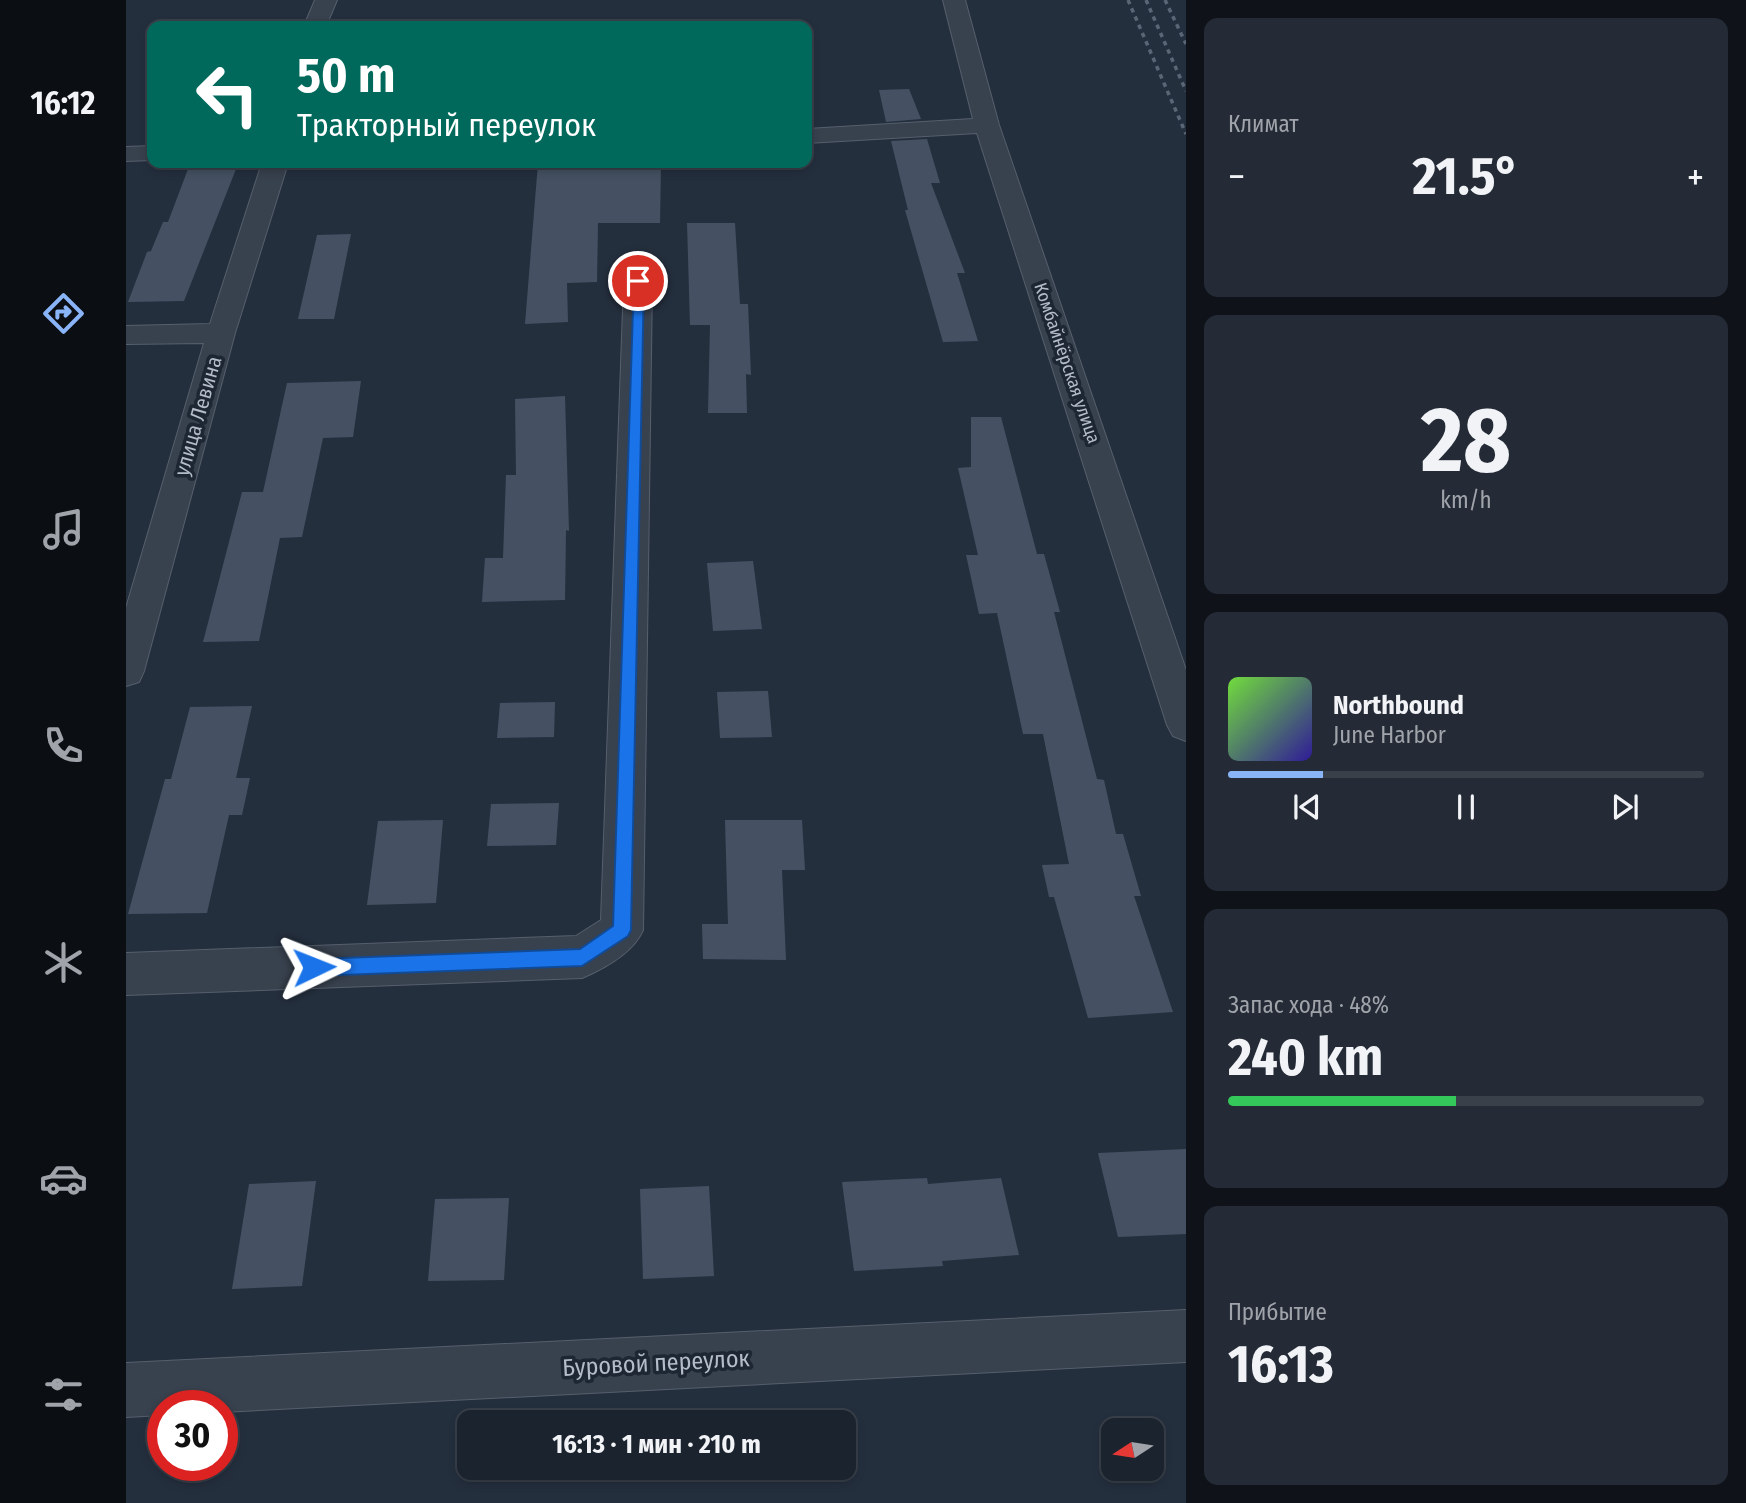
<!DOCTYPE html>
<html lang="ru">
<meta charset="utf-8">
<style>
:root{--surface:#1b232e;--page:#242b36;--text:#f1f3f6;--muted:#a0a4aa;--line:#39404a;--accent:#8ab4f8}
body{margin:0;font-family:"Fira Sans Condensed",sans-serif;background:var(--page);color:var(--text);height:100vh;display:flex;flex-direction:column;font-size:26px;white-space:nowrap}
*{box-sizing:border-box;margin:0}
p{font-size:23px;color:var(--muted)}
.icon{flex:none;width:38px;height:38px;fill:none;stroke:currentColor;stroke-width:2;stroke-linecap:round;stroke-linejoin:round}
.map{position:relative;flex:1;overflow:hidden}
.side{display:flex;flex-direction:column;gap:18px;padding:18px;background:#0f1319;width:560px}
.side>*{flex:none}
.hud{position:absolute;left:21px;top:21px;width:665px;height:147px;border-radius:14px;box-shadow:0 4px 10px #0003,0 0 0 2px var(--line);background:#00695c;color:#fff;overflow:hidden}
.needle{width:46px;rotate:258deg}
.fabs{position:absolute;left:975px;top:1418px;display:grid;gap:14px}
.fabs a{display:grid;place-items:center;width:63px;height:63px;border-radius:14px;background:var(--surface);box-shadow:0 4px 10px #0003,0 0 0 2px var(--line);font-size:35px}
.speed{position:absolute;left:21px;top:1390px;display:flex;gap:14px;font-size:35px;font-weight:700;text-align:center}
.speed>*{display:grid;place-content:center;width:91px;height:91px;border-radius:50%;background:var(--surface);box-shadow:0 4px 10px #0003,0 0 0 2px var(--line);line-height:1}
.speed .limit{border:10px solid #d22;background:#fff;color:#111}
.pin{position:absolute;display:grid;place-items:center;width:60px;height:60px;color:#fff;margin:-30px;border:4px solid #fff;border-radius:50%;box-shadow:0 2px 7px #0007}
.me{position:absolute;width:77px;margin:-38px;rotate:88deg;stroke-linejoin:round;filter:drop-shadow(0 0 5px #0008)}
.turn{display:flex;align-items:center;gap:24px;height:147px;padding:0 35px;font-size:32px}
.turn .icon{width:91px;height:91px;stroke-width:2.5}
.turn b{display:block;font-size:49px;line-height:60px}
.big{font-size:52px;font-weight:700;line-height:1.1}
.side .widget{flex:1;display:flex;flex-direction:column;justify-content:center;gap:10px;min-width:0;padding:0 24px;border-radius:14px;background:var(--page)}
.side .dial{align-items:center;gap:0}
.dial b{font-size:91px;line-height:1}
.song{display:flex;align-items:center;gap:21px}
.cover{width:84px;height:84px;border-radius:10px;background:linear-gradient(135deg,hsl(100 70% 55%),hsl(250 70% 35%))}
.played{height:7px;border-radius:4px;background:linear-gradient(90deg,var(--accent) 20%,var(--line) 20%)}
.keys{display:flex;justify-content:space-around;direction:ltr}
.heat{display:flex;justify-content:space-between;align-items:center;font-size:38px;direction:ltr}
.charge{height:10px;border-radius:5px;background:linear-gradient(90deg,#34c759 48%,var(--line) 0)}
.trip{position:absolute;left:331px;top:1410px;width:399px;height:70px;border-radius:14px;background:var(--surface);box-shadow:0 4px 10px #0003,0 0 0 2px var(--line);font-weight:700;line-height:70px;text-align:center}
main{display:flex;flex:1;min-height:0}
.tabs{display:flex;flex-direction:column;width:126px;justify-content:space-around;align-items:center;background:#0b0e12;color:var(--muted)}
.tabs .icon{width:49px;height:49px}
.tabs .current{color:var(--accent)}
.tabs b{font-size:32px;color:var(--text)}
.map>svg:first-child{display:block}
.building{fill:#455162}
.lines{fill:none;stroke-linecap:round;stroke-linejoin:round}
.minor-casing{stroke:#565f6c;stroke-width:2}
.minor{fill:#38414e;fill-rule:evenodd}
.rail{stroke:#5a6575;stroke-width:3.5;stroke-dasharray:4.5 4.5;stroke-linecap:butt}
.route{fill:#1a73e8;stroke:#114b97;stroke-width:2}
.labels{text-anchor:middle;dominant-baseline:central;stroke-width:7;stroke-linejoin:round;paint-order:stroke}
.far-street-label{font-size:18px;fill:#b4bcc9;stroke:#1d2633}
.street-label{font-size:21px;fill:#b4bcc9;stroke:#1d2633}
.near-street-label{font-size:24px;fill:#b4bcc9;stroke:#1d2633}
</style>
<main>
<nav class="tabs">
<b>16:12</b>
<svg class="icon current" aria-label="directions" viewBox="0 0 24 24"><path d="M12 3l9 9-9 9-9-9zM9 14v-3h6M13 9l2 2-2 2"/></svg>
<svg class="icon" aria-label="music" viewBox="0 0 24 24"><path d="M9 18V5l10-2v13"/><circle cx="6" cy="18" r="3"/><circle cx="16" cy="16" r="3"/></svg>
<svg class="icon" aria-label="phone" viewBox="0 0 24 24"><path d="M5 4h4l2 5-3 2q2 4 5 5l2-3 5 2v4C11 20 4 13 5 4z"/></svg>
<svg class="icon" aria-label="climate" viewBox="0 0 24 24"><path d="M12 3v18M4 7l16 10M4 17L20 7"/></svg>
<svg class="icon" aria-label="car" viewBox="0 0 24 24"><path d="M5 17H2v-5l4-1 3-4h7l3 4 3 1v5h-3M9 17h6M6 11h13"/><circle cx="7" cy="17" r="2"/><circle cx="17" cy="17" r="2"/></svg>
<svg class="icon" aria-label="filters" viewBox="0 0 24 24"><path d="M4 7h16M4 17h16"/><circle cx="9" cy="7" r="2"/><circle cx="15" cy="17" r="2"/></svg>
</nav>
<div class="map">
<svg width="1060" height="1503" viewBox="0 0 1060 1503">
<rect width="100%" height="100%" fill="#242f3e"/>
<g class="building">
<path d="M783 89 795 119 760 122 753 90Z"/>
<path d="M801 139 814 183H805L839 273H831L852 341 817 342 779 210H782L765 141Z"/>
<path d="M412 163H535L534 223H472L471 282 441 283 442 322 399 324Z"/>
<path d="M62 169H110L58 301 2 302 21 252 25 251 37 222H42Z"/>
<path d="M561 223H609L614 304H622L625 375 620 374 621 413H582L584 325H564Z"/>
<path d="M225 234 208 319H172L191 235Z"/>
<path d="M235 381 227 437 197 438 176 537 154 538 133 641 77 642 116 492H137L161 383Z"/>
<path d="M439 396 443 531 440 530 439 600 356 602 359 558H377L380 475H390L389 399Z"/>
<path d="M845 417H875L911 554H918L934 612H928L971 779 978 780 990 834H997L1015 896H1008L1047 1012 962 1018 928 897H923L916 865 943 864 917 734H897L871 613 853 614 840 555H852L832 468 845 467Z"/>
<path d="M627 561 636 629 587 631 581 563Z"/>
<path d="M642 691 646 737 594 738 591 692Z"/>
<path d="M429 702 428 737 371 738 374 703Z"/>
<path d="M126 706 110 778H124L116 815H103L81 913 2 914 39 779H45L64 707Z"/>
<path d="M433 803 430 845 361 846 365 804Z"/>
<path d="M317 820 310 903 241 905 252 821Z"/>
<path d="M599 820H676L679 870H656L660 960 577 959 576 924H602Z"/>
<path d="M1060 1149V1234L992 1237 972 1153Z"/>
<path d="M801 1178 802 1184 875 1178 893 1255 816 1261 817 1266 728 1271 716 1182Z"/>
<path d="M190 1181 176 1286 106 1289 123 1184Z"/>
<path d="M583 1186 588 1276 517 1279 514 1189Z"/>
<path d="M383 1198 378 1280 302 1281 309 1199Z"/>
</g>
<g class="lines">
<defs>
<g id="minor">
<path d="M189 0H211L200 26H178Z"/>
<path d="M817 0H839L873 125 1060 670V741L1047 736 1041 725 851 133 681 143V129L847 119Z"/>
<path d="M26 146V160L0 161V147Z"/>
<path d="M136 163H162L109 333 18 671 13 682 0 686V608L78 343 0 344V326L84 324Z"/>
<path d="M512 272 522 275 526 281 517 930C507 953 479 968 456 978L0 995V953L450 936 475 920 498 281 502 275Z"/>
<path d="M1060 1310V1362L96 1412V1405H37V1415L0 1417V1363Z"/>
</g>
</defs>
<use href="#minor" class="minor-casing"/>
<use href="#minor" class="minor"/>
<g class="rail">
<path d="M1002 0 1060 134"/>
<path d="M1020 0 1060 91"/>
<path d="M1039 0 1060 44"/>
</g>
</g>
<path class="route" d="M508 278 518 281 505 930 502 936 456 966 188 976 182 973 179 967 182 961 188 959 454 949 487 926Z"/>
<g class="labels">
<g class="far-street-label">
<text transform="translate(941 363) rotate(71)">Комбайнёрская улица</text>
</g>
<g class="street-label">
<text transform="translate(72 416) rotate(-74)">улица Левина</text>
</g>
<g class="near-street-label">
<text transform="translate(530 1363) rotate(-3)">Буровой переулок</text>
</g>
</g>
</svg>
<div class="fabs">
<a><svg class="needle" viewBox="-14 -14 28 28"><path d="M0-13l5 13h-10z" fill="#e53935"/><path d="M0 13l5-13h-10z" fill="#a0a4aa"/></svg></a>
</div>
<div class="speed"><div class="limit">30</div></div>
<div class="pin" style="left:512px;top:281px;background:#d93025"><svg class="icon" aria-label="arrive" viewBox="0 0 24 24"><path d="M6 21V4h12l-3 4 3 4H6"/></svg></div>
<svg class="me" style="left:188px;top:967px" viewBox="-20 -20 40 40"><path d="M0-17L14 15 0 8-14 15z" fill="#1a73e8" stroke="#fff" stroke-width="4"/></svg>
<div class="trip">16:13 · 1 мин · 210 m</div>
<div class="hud">
<div class="turn"><svg class="icon" aria-label="left" viewBox="0 0 24 24"><path d="M17 20v-9H6M10 6l-5 5 5 5"/></svg><div><b>50 m</b>Тракторный переулок</div></div>
</div>
</div>
<section class="side">
<div class="widget"><p>Климат</p>
<div class="heat"><a>−</a><b class="big">21.5°</b><a>+</a></div>
</div>
<div class="widget dial"><b>28</b><p>km/h</p></div>
<div class="widget">
<div class="song"><i class="cover"></i><div><b>Northbound</b><p>June Harbor</p></div></div>
<div class="played"></div>
<div class="keys"><svg class="icon" aria-label="previous" viewBox="0 0 24 24"><path d="M18 5L8 12l10 7zM5 5v14"/></svg><svg class="icon" aria-label="pause" viewBox="0 0 24 24"><path d="M8 5v14M16 5v14"/></svg><svg class="icon" aria-label="next" viewBox="0 0 24 24"><path d="M6 5l10 7-10 7zM19 5v14"/></svg></div>
</div>
<div class="widget"><p>Запас хода · 48%</p><b class="big">240 km</b><div class="charge"></div></div>
<div class="widget"><p>Прибытие</p><b class="big">16:13</b></div>
</section>
</main>
